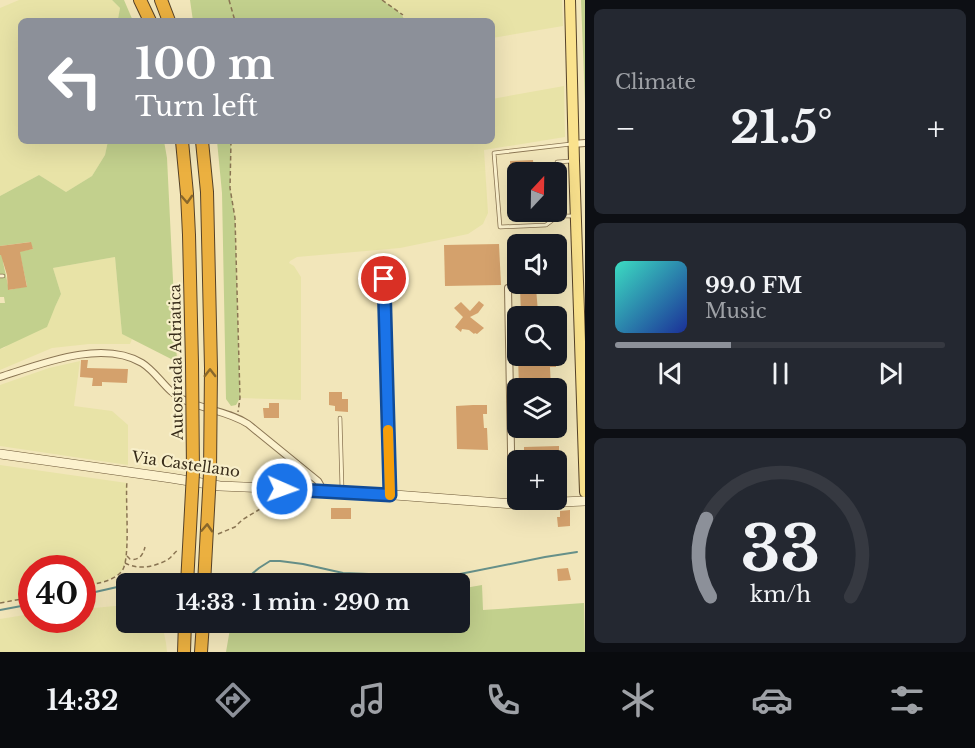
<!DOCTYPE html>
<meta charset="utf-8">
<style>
:root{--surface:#171b24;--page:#242831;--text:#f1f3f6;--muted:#9ea1a6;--line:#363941;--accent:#8c9099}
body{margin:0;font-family:"Libre Baskerville",serif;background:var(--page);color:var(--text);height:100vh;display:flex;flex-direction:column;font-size:22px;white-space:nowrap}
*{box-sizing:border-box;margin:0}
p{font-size:20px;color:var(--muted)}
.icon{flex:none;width:33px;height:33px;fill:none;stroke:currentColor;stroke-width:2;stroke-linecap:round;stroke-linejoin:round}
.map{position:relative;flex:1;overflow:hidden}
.sheet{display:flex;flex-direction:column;gap:9px;padding:9px;background:#0d0f14;width:390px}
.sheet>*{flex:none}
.hud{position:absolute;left:18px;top:18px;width:477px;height:126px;border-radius:9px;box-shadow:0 6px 24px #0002;background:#8c9099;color:#fff;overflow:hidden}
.needle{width:39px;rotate:22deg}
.fabs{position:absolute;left:507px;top:162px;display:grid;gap:12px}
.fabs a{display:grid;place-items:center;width:60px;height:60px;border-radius:9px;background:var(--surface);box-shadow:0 6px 24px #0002;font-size:30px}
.speed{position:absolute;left:18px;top:555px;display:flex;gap:12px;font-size:30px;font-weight:700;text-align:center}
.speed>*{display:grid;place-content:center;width:78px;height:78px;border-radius:50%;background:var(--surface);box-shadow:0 6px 24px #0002;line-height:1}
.speed .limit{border:9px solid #d22;background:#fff;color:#111}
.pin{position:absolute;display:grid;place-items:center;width:51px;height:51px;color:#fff;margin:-26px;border:3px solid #fff;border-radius:50%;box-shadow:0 2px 6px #0007}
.me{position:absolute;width:66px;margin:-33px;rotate:92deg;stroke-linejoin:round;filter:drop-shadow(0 0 4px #0008)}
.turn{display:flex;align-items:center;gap:21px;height:126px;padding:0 18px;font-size:27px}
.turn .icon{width:78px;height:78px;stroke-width:2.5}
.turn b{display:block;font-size:42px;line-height:51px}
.big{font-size:45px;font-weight:700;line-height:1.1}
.sheet .widget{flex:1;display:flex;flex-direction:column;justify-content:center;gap:9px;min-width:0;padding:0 21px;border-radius:9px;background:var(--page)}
.sheet .dial{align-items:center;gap:0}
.dial svg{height:156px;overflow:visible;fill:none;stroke:var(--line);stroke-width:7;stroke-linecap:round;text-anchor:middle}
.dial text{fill:var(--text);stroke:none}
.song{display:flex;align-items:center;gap:18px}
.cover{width:72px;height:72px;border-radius:9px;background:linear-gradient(135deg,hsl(170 70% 55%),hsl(230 70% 35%))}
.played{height:6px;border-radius:3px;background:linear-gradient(90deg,var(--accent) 35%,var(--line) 35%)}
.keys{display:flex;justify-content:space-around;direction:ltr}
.heat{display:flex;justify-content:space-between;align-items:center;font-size:33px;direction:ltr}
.trip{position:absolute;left:116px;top:573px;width:354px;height:60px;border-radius:9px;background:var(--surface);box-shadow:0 6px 24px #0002;font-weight:700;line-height:60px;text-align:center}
.dock{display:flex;height:96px;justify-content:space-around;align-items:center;background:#090b0e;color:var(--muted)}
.dock .icon{width:42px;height:42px}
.dock .active{color:var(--accent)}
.dock b{font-size:27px;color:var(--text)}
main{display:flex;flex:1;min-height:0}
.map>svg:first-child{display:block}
.farmland{fill:#e8e3a7}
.green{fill:#c2d08d;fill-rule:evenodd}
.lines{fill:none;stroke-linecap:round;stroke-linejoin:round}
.stream{stroke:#669089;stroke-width:2}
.building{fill:#d4a16c}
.lane-casing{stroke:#8a7553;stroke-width:4.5}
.street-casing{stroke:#8a7553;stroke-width:8}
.secondary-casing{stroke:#6b5636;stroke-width:10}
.primary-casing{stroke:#564228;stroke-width:12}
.highway-casing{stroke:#564228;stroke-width:14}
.path{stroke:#8a7553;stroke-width:1.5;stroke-dasharray:4.5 3;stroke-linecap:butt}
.lane{stroke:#fcf2ce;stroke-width:3}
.street{stroke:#fcf2ce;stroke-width:6}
.secondary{stroke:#fcf2ce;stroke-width:9}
.primary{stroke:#fae28d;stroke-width:10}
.highway{stroke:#ebb040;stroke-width:12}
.highway-bridge-casing{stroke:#564228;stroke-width:14;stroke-linecap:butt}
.highway-bridge{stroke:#ebb040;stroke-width:12}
.oneway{stroke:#88672b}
.route-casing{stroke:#114b97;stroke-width:15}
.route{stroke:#1a73e8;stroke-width:10}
.slow{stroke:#f59e0b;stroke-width:10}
.labels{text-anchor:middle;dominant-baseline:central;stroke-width:4.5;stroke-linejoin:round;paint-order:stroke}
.street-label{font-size:15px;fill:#372b19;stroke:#f8efca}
</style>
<main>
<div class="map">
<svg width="585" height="652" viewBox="0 0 585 652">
<rect width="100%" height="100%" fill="#f2e6ba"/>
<g class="farmland">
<path d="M19 0H112L120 8 118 20 117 21H21V141H108L105 155 92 176 66 192 39 175 0 196V8Z"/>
<path d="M382 0H562L563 26 492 38V21H405L403 15 399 12 391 7Z"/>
<path d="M564 86 565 137 484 150 488 213 483 224 468 234 400 248 297 257 290 261 289 263 294 266 301 277V400L240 398 235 218 230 188 231 141H492V99Z"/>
<path d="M115 257 122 334 132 339 130 344H89L52 348 0 370V349L4 348 55 307 61 294 53 268Z"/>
<path d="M80 361 74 406 112 411 128 425V465L0 446V385L49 368Z"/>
<path d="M0 465 127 483V555L123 570 114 577 103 582 83 586 82 568H32L31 597 0 603Z"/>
<path d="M126 605V622L162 623 166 643 167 652H0V619L31 614 32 620H82L83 609Z"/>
</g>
<g class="green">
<path d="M112 0H124L133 21H117L118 19 120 8Z"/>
<path d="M190 0H382C390 7 402 11 405 21H193Z"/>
<path d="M581 0H585V103Z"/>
<path d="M108 141H164L167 158 177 362 122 334 115 257 53 268 61 294 55 307 47 327 0 349V303H5L4 297H0V255L33 249 30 242 0 246V196L39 175 66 192 92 176 105 155ZM21 259 27 286 9 290 3 262Z"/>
<path d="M217 141H231L230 188 235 218 240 398 236 405 231 406 226 399 222 193Z"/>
<path d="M482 585 483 610 584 603 585 652H226L231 623 459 622V589Z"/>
</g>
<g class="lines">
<g class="stream">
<path d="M209 578 236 581 247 578 259 568 270 561H280L303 564 343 573 445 577 545 557 577 552"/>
<path d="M132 584 165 575 182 576"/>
<path d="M82 595 126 585"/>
<path d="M0 610 32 604"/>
</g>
</g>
<g class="building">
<path d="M533 160 534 172H518V212H548L549 218 545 221 521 222 518 219V221H513L512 214 509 212H512L510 161Z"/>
<path d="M554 234V244H531V235Z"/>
<path d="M31 242 33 249 20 252 27 287 8 290 7 275 1 255H0V246Z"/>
<path d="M499 244 501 285 445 286 444 245Z"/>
<path d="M536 288 538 312 521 313 520 289Z"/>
<path d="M479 301 484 305 478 313 470 317 484 328 477 334 475 333 474 334 469 330 462 329 461 332 455 327 463 317 454 308 461 302 470 311Z"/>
<path d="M556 356V367H550L551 388H519L518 357Z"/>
<path d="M81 360H88L87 368 128 369 127 383 102 382V386H92L93 378 80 377Z"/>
<path d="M556 383H562L563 430H556Z"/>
<path d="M329 392H342V399H348V412L335 411V406L329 405Z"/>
<path d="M269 403H279V418H264L263 408H269Z"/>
<path d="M473 405H487V414H483L484 428H487L488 450 457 449 456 406Z"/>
<path d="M559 446V460H524V447Z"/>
<rect x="331" y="508" width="20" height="11"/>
<path d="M570 510V526L558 527 557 517H560V511Z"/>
<path d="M568 568 571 580 558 581 557 569Z"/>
</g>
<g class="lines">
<defs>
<g id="lane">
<path d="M571 144 494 153 500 227 546 225 558 216H573"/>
<path d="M558 216 557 162 572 161"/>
<path d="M0 276H3"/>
<path d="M384 279 390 493"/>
<path d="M340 418 342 489"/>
</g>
<g id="street">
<path d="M573 144 585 143"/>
<path d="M508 288 512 504"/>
<path d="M0 377C41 364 102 339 142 363 158 373 166 392 184 400 205 410 228 411 248 424L318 481 323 490"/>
</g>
<path id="secondary" d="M0 454 171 478 220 486 342 491 512 504 585 501"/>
<path id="primary" d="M570 0 574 161 585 492"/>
<g id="highway">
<path d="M140 0 150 21"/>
<path d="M161 0 169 21"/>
<path d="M184 652 185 622"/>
<path d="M201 652 203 622"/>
</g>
</defs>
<use href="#lane" class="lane-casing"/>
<use href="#street" class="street-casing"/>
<use href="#secondary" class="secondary-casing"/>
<use href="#primary" class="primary-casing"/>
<use href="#highway" class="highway-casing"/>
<g class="path">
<path d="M229 0 235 21"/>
<path d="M382 0 403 15"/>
<path d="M231 141 230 188 235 218 240 398 238 412"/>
<path d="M218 534 235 527 242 520 260 509 280 503 309 498"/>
<path d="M127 556 130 559C139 561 143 555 145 547"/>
<path d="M125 563C138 570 154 567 167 560 171 558 174 553 178 550"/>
<path d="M82 586C95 584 113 582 122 571 131 559 125 500 127 481"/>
<path d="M0 603 32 597"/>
</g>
<use href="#lane" class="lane"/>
<use href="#street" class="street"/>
<use href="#secondary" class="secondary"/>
<use href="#primary" class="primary"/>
<use href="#highway" class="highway"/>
<defs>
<g id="highway-bridge">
<path d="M182 141 187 194 189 235 192 363 193 473 187 584"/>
<path d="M202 141 207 192 211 368 210 473 204 584"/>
</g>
</defs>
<use href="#highway-bridge" class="highway-bridge-casing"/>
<use href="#highway-bridge" class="highway-bridge"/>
</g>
<defs><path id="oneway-chevron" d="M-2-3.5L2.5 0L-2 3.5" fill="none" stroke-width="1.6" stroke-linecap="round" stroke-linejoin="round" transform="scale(1.5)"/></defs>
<g class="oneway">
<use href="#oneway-chevron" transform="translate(187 199) rotate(87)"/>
<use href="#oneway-chevron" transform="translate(210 373) rotate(-90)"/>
<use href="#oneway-chevron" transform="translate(207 528) rotate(-87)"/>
</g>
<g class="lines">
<defs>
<path id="route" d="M282 489 390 495 384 279"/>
</defs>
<use href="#route" class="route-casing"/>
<use href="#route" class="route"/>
<path class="slow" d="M388 430 390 495"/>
</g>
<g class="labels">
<g class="street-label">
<text transform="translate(176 362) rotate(-91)">Autostrada Adriatica</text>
<text transform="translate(186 464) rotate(8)">Via Castellano</text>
</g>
</g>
</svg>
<div class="fabs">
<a><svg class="needle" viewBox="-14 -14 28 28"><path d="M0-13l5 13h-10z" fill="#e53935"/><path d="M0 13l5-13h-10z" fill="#9ea1a6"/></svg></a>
<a><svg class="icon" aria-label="sound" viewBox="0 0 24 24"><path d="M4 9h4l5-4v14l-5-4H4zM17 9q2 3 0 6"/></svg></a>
<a><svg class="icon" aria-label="search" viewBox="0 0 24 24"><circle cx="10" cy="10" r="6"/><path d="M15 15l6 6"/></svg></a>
<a><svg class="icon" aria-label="layers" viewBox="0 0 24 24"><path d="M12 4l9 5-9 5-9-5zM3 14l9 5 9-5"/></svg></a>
<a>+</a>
</div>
<div class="speed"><div class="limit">40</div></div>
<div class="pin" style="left:384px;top:279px;background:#d93025"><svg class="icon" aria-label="arrive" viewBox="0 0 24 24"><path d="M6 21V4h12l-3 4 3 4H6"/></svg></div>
<svg class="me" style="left:282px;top:489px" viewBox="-20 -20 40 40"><circle r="17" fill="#1a73e8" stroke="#fff" stroke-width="3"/><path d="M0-11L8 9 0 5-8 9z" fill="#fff"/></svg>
<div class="trip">14:33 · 1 min · 290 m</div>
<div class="hud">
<div class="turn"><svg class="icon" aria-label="left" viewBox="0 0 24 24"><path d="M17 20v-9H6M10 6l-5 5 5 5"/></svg><div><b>100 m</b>Turn left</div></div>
</div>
</div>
<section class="sheet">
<div class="widget"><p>Climate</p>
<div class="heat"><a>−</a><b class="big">21.5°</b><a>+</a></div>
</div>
<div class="widget">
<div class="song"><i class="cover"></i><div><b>99.0 FM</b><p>Music</p></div></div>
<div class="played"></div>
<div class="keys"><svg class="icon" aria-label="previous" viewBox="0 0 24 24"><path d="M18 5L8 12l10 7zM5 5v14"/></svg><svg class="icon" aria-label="pause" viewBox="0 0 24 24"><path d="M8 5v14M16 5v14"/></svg><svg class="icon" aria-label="next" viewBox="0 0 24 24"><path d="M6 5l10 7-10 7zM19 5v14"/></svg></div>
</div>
<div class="widget dial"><svg viewBox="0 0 100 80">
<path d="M14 69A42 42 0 1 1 86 69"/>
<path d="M14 69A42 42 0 0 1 12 29" stroke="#8c9099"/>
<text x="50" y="56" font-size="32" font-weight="700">33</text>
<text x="50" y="72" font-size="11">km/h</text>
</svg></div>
</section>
</main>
<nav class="dock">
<b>14:32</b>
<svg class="icon active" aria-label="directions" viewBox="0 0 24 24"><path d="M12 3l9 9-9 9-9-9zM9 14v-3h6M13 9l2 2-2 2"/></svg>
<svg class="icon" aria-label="music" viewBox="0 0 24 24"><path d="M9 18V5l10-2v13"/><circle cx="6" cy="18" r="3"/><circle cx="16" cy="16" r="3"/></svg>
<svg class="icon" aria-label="phone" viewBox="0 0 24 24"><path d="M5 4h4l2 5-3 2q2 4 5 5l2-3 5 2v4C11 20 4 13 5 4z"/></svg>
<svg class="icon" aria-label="climate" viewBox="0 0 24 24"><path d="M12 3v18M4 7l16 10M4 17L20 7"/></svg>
<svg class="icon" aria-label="car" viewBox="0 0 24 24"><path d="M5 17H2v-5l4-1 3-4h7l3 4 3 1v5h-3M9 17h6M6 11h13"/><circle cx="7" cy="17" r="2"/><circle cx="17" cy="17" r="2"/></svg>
<svg class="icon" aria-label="filters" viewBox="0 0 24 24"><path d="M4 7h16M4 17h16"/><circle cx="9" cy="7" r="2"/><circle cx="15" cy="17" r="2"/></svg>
</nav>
